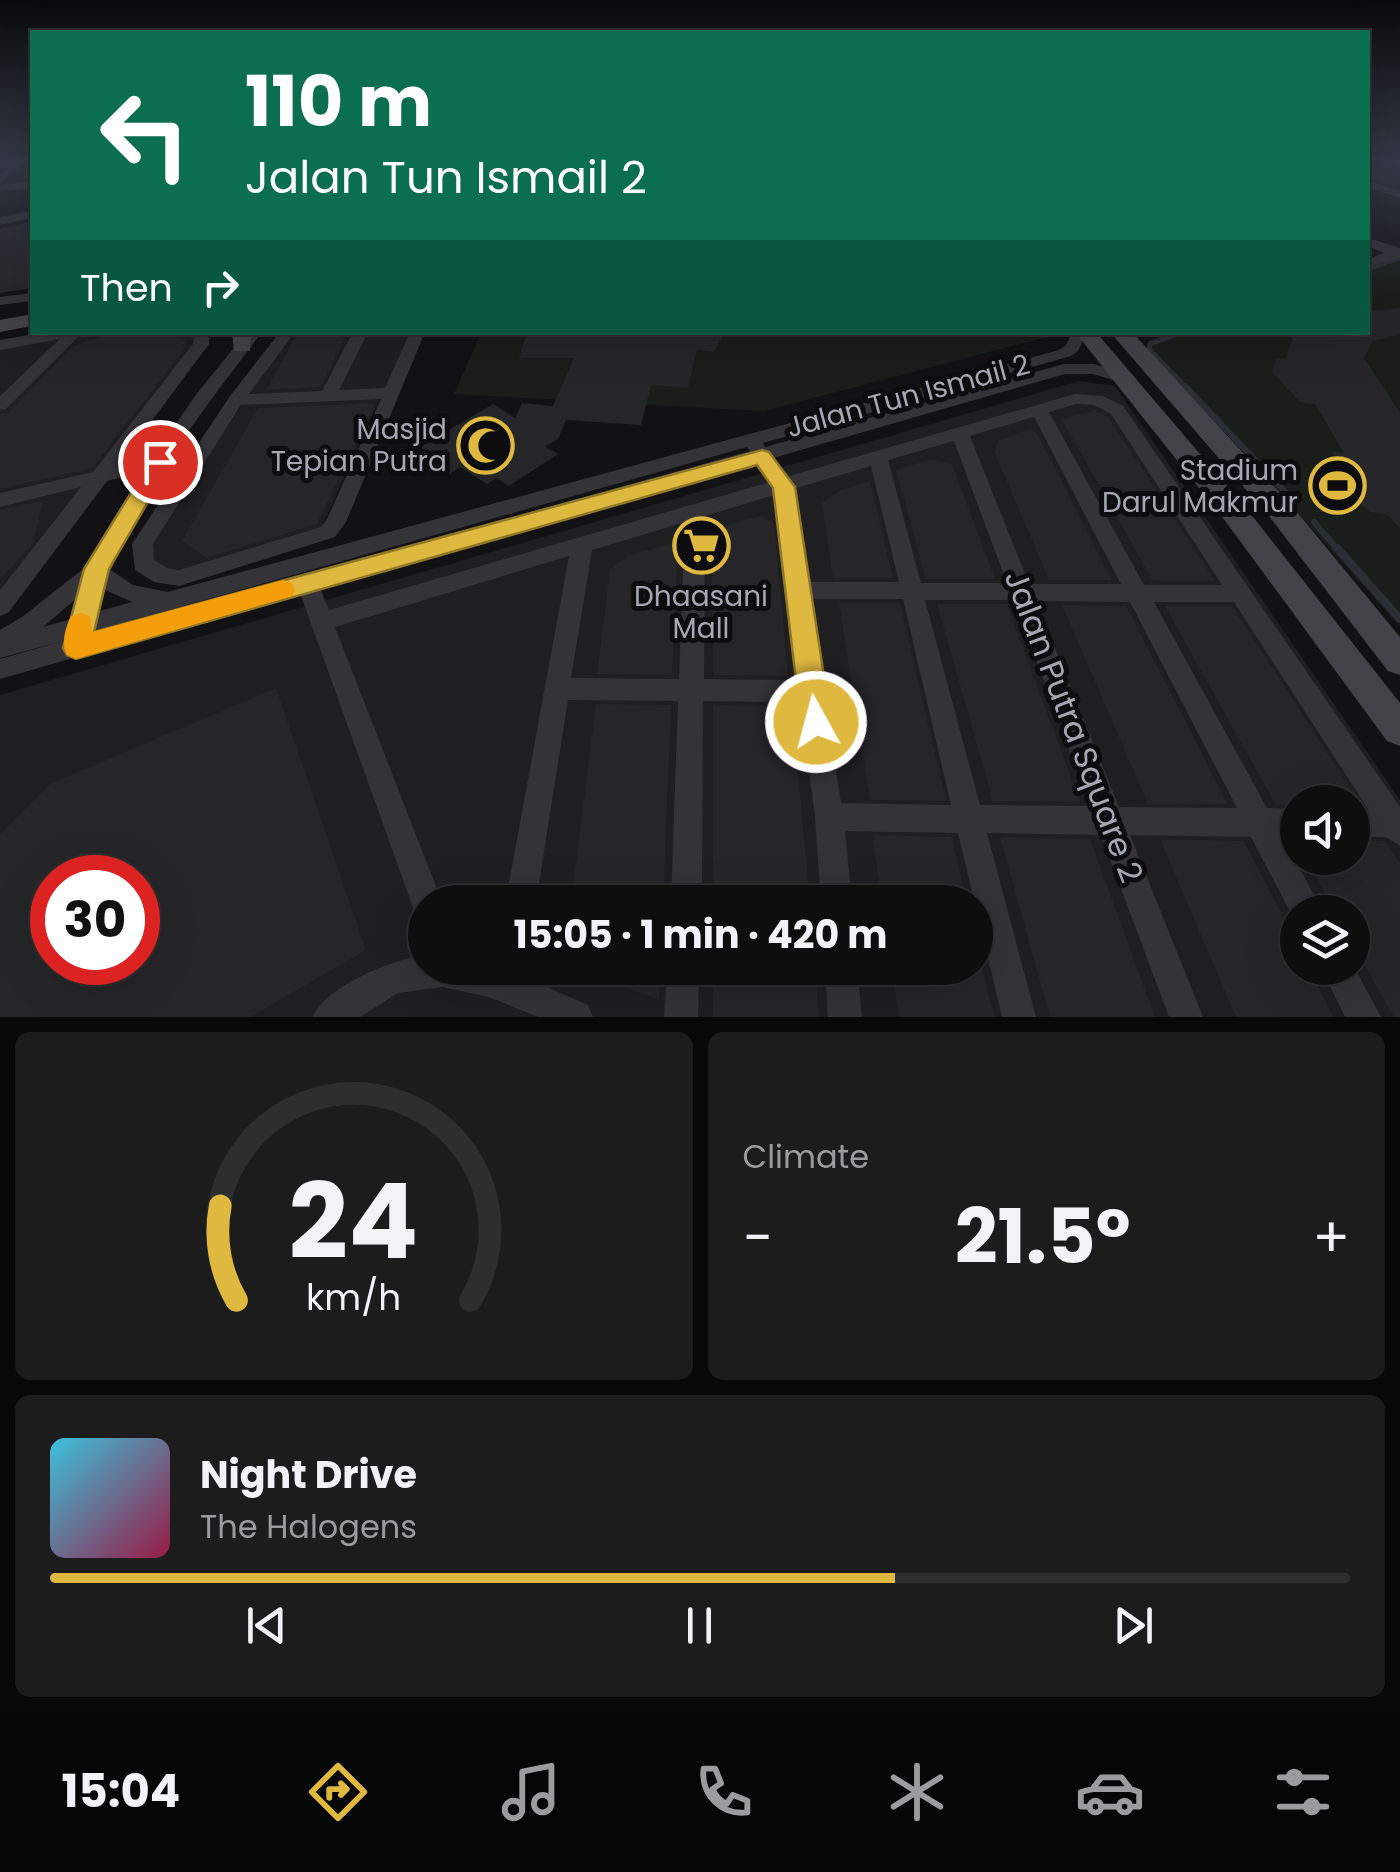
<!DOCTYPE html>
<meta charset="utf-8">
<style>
:root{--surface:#0e0e0f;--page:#1c1c1d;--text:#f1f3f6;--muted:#9b9c9e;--line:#2e2e2f;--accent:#dfb93f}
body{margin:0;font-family:Poppins,sans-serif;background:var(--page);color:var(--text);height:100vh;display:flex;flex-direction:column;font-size:38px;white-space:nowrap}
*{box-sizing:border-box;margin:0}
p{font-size:32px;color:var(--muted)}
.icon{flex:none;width:55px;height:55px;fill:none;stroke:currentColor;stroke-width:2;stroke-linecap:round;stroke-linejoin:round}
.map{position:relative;height:1017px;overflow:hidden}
.sheet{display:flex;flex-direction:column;gap:15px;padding:15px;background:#080808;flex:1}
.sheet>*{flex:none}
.guide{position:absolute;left:30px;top:30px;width:1340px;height:305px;border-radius:0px;box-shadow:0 10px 40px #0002,0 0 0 2px var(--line);background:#0b6e4f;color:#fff;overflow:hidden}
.tools{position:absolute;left:1280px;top:785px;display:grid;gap:20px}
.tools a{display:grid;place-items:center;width:90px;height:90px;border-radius:50%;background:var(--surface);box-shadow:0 10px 40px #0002,0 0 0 2px var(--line);font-size:50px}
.speed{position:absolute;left:30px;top:855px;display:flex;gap:20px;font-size:50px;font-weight:700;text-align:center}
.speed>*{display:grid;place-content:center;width:130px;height:130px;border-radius:50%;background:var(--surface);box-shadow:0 10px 40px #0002,0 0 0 2px var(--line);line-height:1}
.speed .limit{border:15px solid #d22;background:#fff;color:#111}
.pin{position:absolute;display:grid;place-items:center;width:85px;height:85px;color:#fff;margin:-42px;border:5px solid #fff;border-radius:50%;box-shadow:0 2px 10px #0007}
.me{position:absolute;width:110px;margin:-55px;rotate:353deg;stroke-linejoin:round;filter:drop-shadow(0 0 8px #0008)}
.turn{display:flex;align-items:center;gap:35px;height:210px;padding:0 50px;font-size:45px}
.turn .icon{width:130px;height:130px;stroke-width:2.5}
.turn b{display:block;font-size:70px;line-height:85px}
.then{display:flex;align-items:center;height:95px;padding:0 50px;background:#0003;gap:20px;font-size:38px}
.big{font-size:75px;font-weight:700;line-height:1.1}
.sheet .widget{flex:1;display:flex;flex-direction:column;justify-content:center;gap:15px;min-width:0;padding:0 35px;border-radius:15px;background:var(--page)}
.sheet .dial{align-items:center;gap:0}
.dial svg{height:260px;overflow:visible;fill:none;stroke:var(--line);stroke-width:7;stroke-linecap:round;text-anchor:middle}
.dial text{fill:var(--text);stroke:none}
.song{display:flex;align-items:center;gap:30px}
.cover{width:120px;height:120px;border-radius:15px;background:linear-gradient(135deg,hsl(190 70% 55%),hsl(340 70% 35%))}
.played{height:10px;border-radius:5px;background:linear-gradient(90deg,var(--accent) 65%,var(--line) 65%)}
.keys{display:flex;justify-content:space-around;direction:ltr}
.heat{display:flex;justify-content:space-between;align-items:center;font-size:55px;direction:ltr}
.sheet .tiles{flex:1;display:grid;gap:15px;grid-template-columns:1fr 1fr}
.widget:last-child{grid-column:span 2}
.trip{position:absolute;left:408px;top:885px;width:585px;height:100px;border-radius:50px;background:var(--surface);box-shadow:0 10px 40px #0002,0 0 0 2px var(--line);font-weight:700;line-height:100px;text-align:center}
.menu{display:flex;height:160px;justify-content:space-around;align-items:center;background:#060606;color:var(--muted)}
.menu .icon{width:70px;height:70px}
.menu .on{color:var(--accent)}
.menu b{font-size:45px;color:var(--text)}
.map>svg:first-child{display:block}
.built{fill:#1f1e21;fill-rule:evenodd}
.green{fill:#191e1a}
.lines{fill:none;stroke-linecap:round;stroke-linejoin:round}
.stream-far3{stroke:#2a2f36;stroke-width:4}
.stream-far2{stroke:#2a2f36;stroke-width:5}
.stream-far1{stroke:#2a2f36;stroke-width:6}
.stream{stroke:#2a2f36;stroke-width:8}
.building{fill:#262528;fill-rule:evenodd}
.street{fill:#343438;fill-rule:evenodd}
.secondary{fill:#424348;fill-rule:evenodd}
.route{fill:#dfb93f;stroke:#917829;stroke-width:2.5}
.slow{fill:#f59e0b}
.labels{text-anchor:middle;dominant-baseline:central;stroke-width:10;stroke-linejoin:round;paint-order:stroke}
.street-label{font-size:28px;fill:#a5a8b3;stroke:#0d0d0f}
.poi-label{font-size:28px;fill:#a5a8b3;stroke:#0d0d0f;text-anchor:end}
.near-street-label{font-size:32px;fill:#a5a8b3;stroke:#0d0d0f}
</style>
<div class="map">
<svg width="1400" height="1017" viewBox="0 0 1400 1017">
<rect width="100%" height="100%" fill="#121214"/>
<g class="built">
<path d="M206 332 0 607V343L64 333Z"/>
<path d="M291 333H410L319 533 168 573 155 561 149 550 151 538Z"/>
<path d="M1079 381 1115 386 1400 800V1017H0V695ZM1298 802H1352V858H1298ZM52 878H138V962H52ZM425 902H975V968H425ZM1298 912H1352V968H1298Z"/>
</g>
<g class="green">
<path d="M1400 261V627L1148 346V340L1172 333 1368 332V271Z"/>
<path d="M1066 332 764 411 454 394 481 333Z"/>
</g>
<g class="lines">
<path class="stream-far3" d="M1389 262 1400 258"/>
<g class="stream-far2">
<path d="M1368 269 1396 259"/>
<path d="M1183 332 1150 344 1149 349 1187 389"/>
</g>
<g class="stream-far1">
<path d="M1185 386 1295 502"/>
<path d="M1314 522 1339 551"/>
</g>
<path class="stream" d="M1337 548 1400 619"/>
</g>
<g class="building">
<path d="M1368 161H1400V187L1368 178Z"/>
<path d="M32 222V288L0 293V228Z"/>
<path d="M1400 308V334L1373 341 1364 358 1400 413V528L1386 514 1370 512 1337 482 1332 473 1330 463 1335 459 1332 451 1344 453 1315 404 1300 402 1272 372 1276 358 1285 359 1295 332H1368V311Z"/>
<path d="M127 332H160L184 340 186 347 91 469 0 489V414L9 412 73 347 88 340Z"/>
<path d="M298 332H348L320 387 266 390Z"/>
<path d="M527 332H725L714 352 697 350 688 388 651 385 641 425 566 420 558 439 545 447 558 454 509 486 496 478 487 484 460 467 447 475 417 457 427 451 420 447 493 404 515 418 522 403 553 406 574 358H519Z"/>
<path d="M375 403 317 524 207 558 182 541 258 408Z"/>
<path d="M1094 410 1108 417 1215 581H1153L1062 420Z"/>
<path d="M1034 428 1068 493 1112 580H1049L994 451 999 440Z"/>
<path d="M931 459 952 464 995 579H926L896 470Z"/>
<path d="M870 481 893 578H833L822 503 841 490Z"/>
<path d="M44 500 33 543 0 580V510Z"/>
<path d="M762 516 774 523 788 676 713 675 711 529Z"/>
<path d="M678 541 672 675 597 674 610 569 628 556Z"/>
<path d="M839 603H900L946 801 870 800Z"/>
<path d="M937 604H1007L1080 802 993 801Z"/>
<path d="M1062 605 1126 606 1228 804H1148Z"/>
<path d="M1165 606H1232L1361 805H1276Z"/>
<path d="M276 688 366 950 250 1017H0V834L50 784ZM52 878H138V962H52Z"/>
<path d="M596 704 671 705 663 902H571Z"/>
<path d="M713 705 792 706 810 902H713Z"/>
<path d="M872 835 951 837 967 902H882Z"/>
<path d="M1000 837 1090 839 1155 1017H1050Z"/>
<path d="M1160 839 1244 841 1298 946V968H1308L1334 1017H1236Z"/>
<path d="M1352 841H1385L1400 863V1017H1394L1352 943V912H1336L1305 858H1352Z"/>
<path d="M576 968H660L659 1000 576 969Z"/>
<path d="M713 968H815L819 1017H713Z"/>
<path d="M892 968H982L994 1017H899Z"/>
</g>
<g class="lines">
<g class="street">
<path d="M15 161H26L0 184V175Z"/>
<path d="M1368 181 1400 191V198L1368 187Z"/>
<path d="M32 182V188L0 191V185Z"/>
<path d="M32 211V218L0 225V217Z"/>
<path d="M1368 238 1400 248V257L1368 267V259L1384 253 1368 246Z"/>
<path d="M32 293V301L0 305V297Z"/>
<path d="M46 332H83L6 409 0 410V396L60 339 0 350V340Z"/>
<path d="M194 332H209V344L118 466 152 458 198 392 247 332H262C205 408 145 482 111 570L133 585 168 592 1059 350 1066 345 1072 332H1087L1078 351 1071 356 763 443 765 447 1064 364H1094L1129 375 1131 378 1123 383 1093 374H1065L773 458 786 477 1075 394 1103 396 1123 406 1400 807V846L1386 837H1352V809H1368L1234 602H1154L1267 808 1298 809V837H1283L1323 912H1298L1296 923 1251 837 1130 835 1203 1017H1169L1101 835 987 833 1036 1017H1002L958 833 845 831 852 902H821L815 817 800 702 703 701 702 902H671L678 701 568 700 539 883 535 894 524 898 513 894 509 883 569 556 335 627 442 902H425V917L415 913 300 593 0 679V659L70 639 0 658V630L22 617 92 562 143 472 107 481 8 613 0 616V590L81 487 0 507V493L93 472 193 344ZM1076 404 1094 405 1111 414 1222 585H1144L1049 412ZM1034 417 1121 584H1029L970 436ZM954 441 1007 583H921L888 460ZM747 447 750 451 91 634V632ZM757 462 770 482 329 610 320 588ZM871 466 899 582H807L793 489ZM774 495 798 680 704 679 705 516ZM685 522 679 679 571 678 592 550ZM103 589 132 602 96 612ZM78 597 71 619 43 627ZM810 599H903L951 805 841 803ZM925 600H1014L1090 806 980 805ZM1036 601 1130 602 1237 808 1119 807Z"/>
<path d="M280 332H295L249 394 322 391 353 332H368L339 390 385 388 410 332H425L346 522 335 537 179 586 154 582 135 570 132 544 230 396ZM381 399 327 519 321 527 179 570 167 568 154 560 153 544 241 405Z"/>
<path d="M425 955V968H500L512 972 588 1005 593 1017H538L489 997 443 987 398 993 360 1017H313C326 986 393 959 425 955Z"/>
<path d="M1352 963 1381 1017H1345L1321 968H1352Z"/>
<path d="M667 968H699L698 1017H664Z"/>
<path d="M825 968H857L862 1017H828Z"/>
</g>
<g class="secondary">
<path d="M32 314V326L0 332V320Z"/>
<path d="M232 332H252L250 351H234Z"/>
<path d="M1075 332H1096L1246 508 1400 703V746L1387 741 1226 522Z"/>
<path d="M1110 332H1132L1292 506 1400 637V675L1388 671 1272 520Z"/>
</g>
</g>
<linearGradient id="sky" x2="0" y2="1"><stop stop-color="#0a0a0b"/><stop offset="0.53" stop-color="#333945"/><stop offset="1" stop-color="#333945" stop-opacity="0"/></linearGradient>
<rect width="1400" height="303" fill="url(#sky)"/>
<path class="route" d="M762 450 769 452 795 487 831 722 827 732 816 736 806 732 801 722 773 488 757 465 76 659 67 655 63 648 84 569 153 457H168L171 462 109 569 94 632Z"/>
<path class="slow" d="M283 580 292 583 295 590 292 596 76 659 67 655C61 644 65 628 71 616L81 613 90 616 92 632Z"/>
<defs>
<symbol id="mosque-ring" viewBox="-11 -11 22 22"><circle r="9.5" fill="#0d0d0f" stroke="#dfb93f" stroke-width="1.5"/><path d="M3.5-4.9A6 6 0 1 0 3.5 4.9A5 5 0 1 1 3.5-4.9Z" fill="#dfb93f"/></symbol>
<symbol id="stadium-ring" viewBox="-11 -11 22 22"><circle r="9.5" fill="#0d0d0f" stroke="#dfb93f" stroke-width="1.5"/><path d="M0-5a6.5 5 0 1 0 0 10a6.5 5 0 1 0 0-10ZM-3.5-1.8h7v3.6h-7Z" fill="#dfb93f"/></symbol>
<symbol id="supermarket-ring" viewBox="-11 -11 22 22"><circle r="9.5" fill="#0d0d0f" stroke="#dfb93f" stroke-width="1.5"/><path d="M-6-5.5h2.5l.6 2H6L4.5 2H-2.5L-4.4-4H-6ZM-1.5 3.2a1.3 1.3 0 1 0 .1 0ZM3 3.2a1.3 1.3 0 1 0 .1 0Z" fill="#dfb93f"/></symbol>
</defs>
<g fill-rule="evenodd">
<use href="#mosque-ring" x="454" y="414" width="63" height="63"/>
<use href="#stadium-ring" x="1306" y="454" width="63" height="63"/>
<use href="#supermarket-ring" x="670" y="514" width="63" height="63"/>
</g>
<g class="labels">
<g class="street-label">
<text transform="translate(908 396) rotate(-15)">Jalan Tun Ismail 2</text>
</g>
<g class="poi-label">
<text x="447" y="429">Masjid<tspan x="447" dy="32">Tepian Putra</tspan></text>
<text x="1298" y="470">Stadium<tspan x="1298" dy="32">Darul Makmur</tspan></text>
<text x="701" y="596" text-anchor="middle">Dhaasani<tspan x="701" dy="32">Mall</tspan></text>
</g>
<g class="near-street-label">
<text transform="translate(1074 726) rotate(69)">Jalan Putra Square 2</text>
</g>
</g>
</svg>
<div class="tools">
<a><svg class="icon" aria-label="sound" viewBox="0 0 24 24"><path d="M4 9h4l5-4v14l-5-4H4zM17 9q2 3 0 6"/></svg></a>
<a><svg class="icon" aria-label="layers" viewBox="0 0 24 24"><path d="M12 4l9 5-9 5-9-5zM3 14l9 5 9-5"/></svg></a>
</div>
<div class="speed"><div class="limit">30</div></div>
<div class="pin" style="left:160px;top:462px;background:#d93025"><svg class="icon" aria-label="arrive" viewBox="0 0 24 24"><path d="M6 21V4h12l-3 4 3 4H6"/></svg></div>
<svg class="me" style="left:816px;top:722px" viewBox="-20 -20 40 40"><circle r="17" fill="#dfb93f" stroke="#fff" stroke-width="3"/><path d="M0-11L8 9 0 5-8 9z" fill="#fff"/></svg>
<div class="trip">15:05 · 1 min · 420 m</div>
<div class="guide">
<div class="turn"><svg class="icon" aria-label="left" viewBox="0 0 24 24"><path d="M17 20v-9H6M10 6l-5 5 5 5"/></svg><div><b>110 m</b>Jalan Tun Ismail 2</div></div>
<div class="then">Then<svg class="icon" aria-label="right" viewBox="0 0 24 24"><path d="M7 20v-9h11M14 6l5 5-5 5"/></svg></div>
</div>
</div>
<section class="sheet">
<div class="tiles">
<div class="widget dial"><svg viewBox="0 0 100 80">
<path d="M14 69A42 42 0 1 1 86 69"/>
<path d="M14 69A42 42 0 0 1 9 40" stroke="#dfb93f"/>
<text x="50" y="56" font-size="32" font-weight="700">24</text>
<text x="50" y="72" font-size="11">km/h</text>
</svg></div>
<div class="widget"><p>Climate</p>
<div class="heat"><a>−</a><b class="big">21.5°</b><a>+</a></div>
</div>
<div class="widget">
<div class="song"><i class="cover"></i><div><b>Night Drive</b><p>The Halogens</p></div></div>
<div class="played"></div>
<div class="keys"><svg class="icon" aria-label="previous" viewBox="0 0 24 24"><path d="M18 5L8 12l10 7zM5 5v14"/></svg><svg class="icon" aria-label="pause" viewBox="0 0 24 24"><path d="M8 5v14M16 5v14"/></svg><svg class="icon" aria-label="next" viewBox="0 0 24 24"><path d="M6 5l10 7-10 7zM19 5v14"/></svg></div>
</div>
</div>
</section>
<nav class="menu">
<b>15:04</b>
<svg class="icon on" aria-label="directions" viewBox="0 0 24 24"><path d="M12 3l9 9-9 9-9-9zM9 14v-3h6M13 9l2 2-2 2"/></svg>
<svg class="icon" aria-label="music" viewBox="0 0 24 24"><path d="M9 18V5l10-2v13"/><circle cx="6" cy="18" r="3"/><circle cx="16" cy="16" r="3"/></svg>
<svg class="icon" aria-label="phone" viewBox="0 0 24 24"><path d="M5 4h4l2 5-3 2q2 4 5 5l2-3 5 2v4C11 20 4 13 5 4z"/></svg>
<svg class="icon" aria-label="climate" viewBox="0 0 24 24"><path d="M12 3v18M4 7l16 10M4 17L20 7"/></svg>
<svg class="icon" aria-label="car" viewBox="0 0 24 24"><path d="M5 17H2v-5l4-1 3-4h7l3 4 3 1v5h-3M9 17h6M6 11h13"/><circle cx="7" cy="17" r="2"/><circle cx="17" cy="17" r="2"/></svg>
<svg class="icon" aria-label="filters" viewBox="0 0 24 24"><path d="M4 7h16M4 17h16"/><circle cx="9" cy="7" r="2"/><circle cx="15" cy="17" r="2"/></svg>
</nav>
